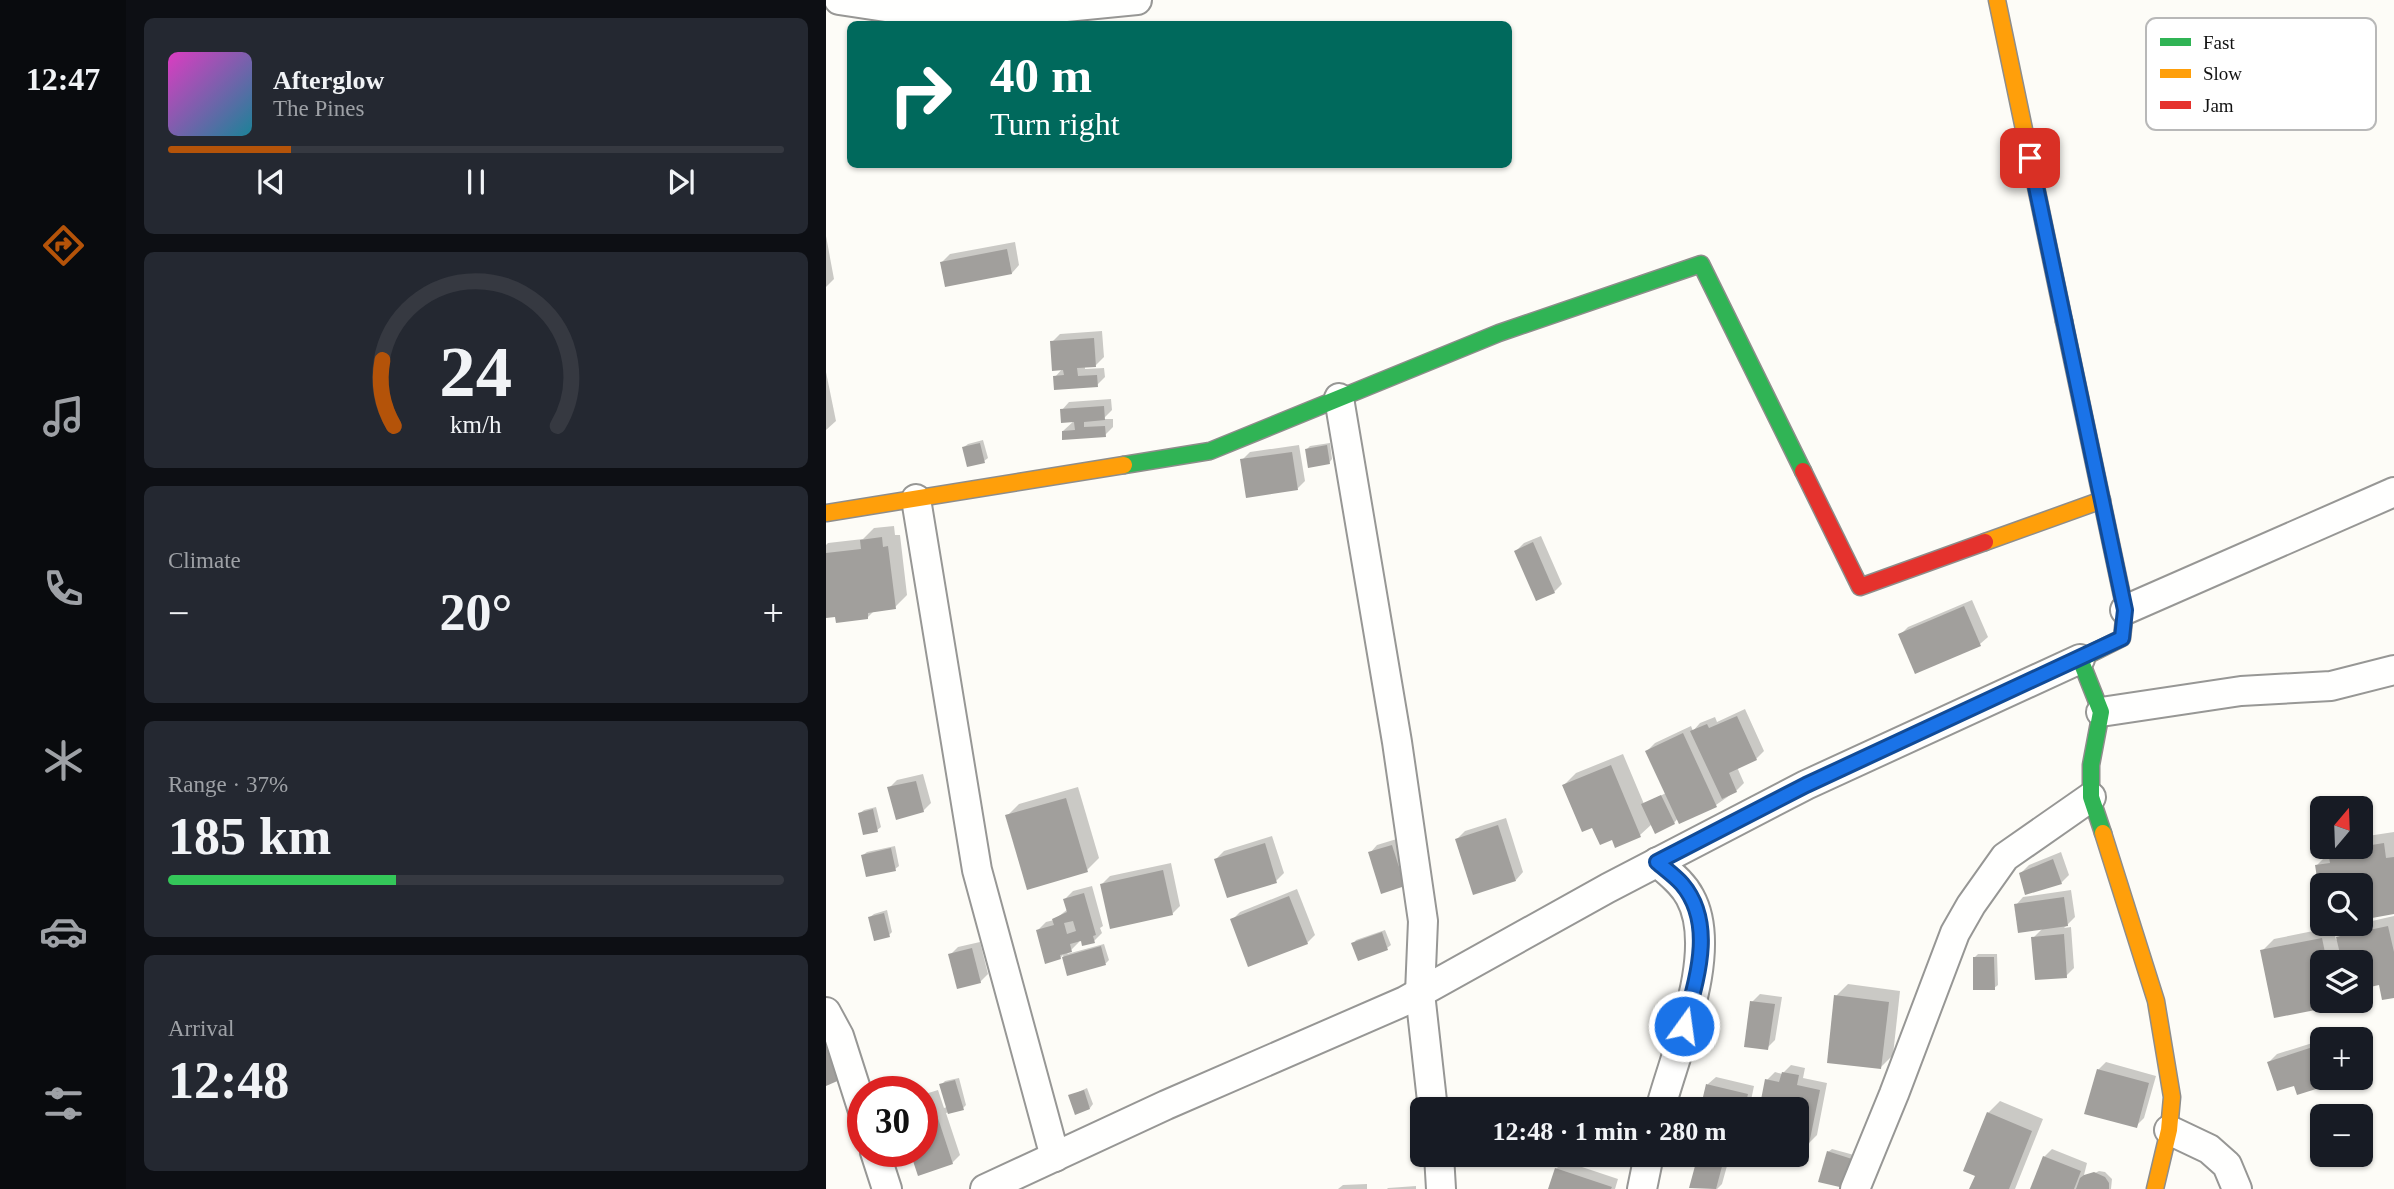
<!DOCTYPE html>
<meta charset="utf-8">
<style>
:root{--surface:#171b24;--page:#242831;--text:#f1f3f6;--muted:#9ea1a6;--line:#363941;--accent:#b45309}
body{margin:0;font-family:"Times New Roman",serif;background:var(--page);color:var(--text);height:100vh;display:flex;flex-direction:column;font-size:26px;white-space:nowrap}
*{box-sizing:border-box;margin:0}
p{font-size:23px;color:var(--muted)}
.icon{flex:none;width:38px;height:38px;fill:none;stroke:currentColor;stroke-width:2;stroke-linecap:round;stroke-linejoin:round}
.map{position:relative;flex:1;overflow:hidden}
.sheet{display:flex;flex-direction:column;gap:18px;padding:18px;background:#0d0f14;width:700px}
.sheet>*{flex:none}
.top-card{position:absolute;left:21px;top:21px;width:665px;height:147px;border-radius:10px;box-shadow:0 2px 5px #0004;background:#00695c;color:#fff;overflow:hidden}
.needle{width:46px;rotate:19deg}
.tools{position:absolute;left:1484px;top:796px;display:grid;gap:14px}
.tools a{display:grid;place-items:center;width:63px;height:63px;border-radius:10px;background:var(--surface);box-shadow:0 2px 5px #0004;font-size:35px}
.speed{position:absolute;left:21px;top:1076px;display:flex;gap:14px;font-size:35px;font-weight:700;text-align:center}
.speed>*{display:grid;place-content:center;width:91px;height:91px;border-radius:50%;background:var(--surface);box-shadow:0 2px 5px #0004;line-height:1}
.speed .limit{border:10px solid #d22;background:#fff;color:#111}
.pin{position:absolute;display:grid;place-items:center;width:60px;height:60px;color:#fff;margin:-30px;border-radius:14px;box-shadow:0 4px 10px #0006}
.me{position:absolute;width:77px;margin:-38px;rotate:14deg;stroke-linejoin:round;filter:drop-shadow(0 0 5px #0008)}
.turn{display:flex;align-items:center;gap:24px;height:147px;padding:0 28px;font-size:32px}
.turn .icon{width:91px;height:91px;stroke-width:2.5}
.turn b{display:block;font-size:49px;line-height:60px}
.big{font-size:52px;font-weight:700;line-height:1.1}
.sheet .card{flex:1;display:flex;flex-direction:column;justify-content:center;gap:10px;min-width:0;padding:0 24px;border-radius:10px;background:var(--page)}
.sheet .dial{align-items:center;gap:0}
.dial svg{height:182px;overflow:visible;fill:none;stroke:var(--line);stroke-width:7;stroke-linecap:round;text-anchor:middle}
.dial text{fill:var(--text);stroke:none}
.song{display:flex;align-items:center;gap:21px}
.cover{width:84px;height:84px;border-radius:10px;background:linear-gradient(135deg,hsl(310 70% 55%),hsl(190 70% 35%))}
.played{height:7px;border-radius:4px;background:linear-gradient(90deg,var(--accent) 20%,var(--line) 20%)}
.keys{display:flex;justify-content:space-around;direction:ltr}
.heat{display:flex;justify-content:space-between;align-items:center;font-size:38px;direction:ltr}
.charge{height:10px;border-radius:5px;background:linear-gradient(90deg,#34c759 37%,var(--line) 0)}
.trip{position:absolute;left:584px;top:1097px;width:399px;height:70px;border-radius:10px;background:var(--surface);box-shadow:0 2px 5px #0004;font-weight:700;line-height:70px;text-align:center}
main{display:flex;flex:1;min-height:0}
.dock{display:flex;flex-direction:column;width:126px;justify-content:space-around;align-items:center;background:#090b0e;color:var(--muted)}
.dock .icon{width:49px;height:49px}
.dock .current{color:var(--accent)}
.dock b{font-size:32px;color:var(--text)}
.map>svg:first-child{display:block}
.shadow{fill:#0003}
.building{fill:#a19f9c;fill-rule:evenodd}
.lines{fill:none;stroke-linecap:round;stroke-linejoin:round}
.street-casing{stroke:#979795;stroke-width:32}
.fast-casing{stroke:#8e8d8b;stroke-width:19}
.slow-casing{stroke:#8e8d8b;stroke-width:19}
.jam-casing{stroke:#8e8d8b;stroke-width:19}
.street{stroke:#fffffe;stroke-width:28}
.fast{stroke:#30b455;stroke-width:16}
.slow{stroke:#ff9f0a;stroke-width:16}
.jam{stroke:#e5322d;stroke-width:16}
.route-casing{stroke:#114b97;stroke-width:18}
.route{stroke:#1a73e8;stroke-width:12}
.key{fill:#fff;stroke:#b8b8b8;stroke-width:2}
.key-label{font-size:19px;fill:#111}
</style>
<main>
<nav class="dock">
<b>12:47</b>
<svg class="icon current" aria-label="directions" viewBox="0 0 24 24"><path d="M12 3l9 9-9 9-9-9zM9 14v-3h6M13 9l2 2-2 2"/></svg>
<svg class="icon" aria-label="music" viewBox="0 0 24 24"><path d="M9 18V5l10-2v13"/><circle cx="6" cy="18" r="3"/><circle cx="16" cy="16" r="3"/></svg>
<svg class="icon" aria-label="phone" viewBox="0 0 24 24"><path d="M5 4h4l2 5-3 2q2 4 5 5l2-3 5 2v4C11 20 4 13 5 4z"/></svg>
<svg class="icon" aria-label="climate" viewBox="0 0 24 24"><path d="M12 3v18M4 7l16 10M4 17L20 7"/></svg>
<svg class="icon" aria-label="car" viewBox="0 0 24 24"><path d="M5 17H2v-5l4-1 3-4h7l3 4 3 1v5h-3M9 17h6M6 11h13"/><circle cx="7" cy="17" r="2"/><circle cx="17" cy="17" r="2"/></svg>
<svg class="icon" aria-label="filters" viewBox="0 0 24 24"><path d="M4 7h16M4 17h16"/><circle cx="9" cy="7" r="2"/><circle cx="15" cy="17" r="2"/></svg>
</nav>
<section class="sheet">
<div class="card">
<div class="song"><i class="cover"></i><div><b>Afterglow</b><p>The Pines</p></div></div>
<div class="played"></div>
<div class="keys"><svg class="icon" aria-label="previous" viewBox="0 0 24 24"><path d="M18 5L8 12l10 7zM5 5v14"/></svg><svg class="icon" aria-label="pause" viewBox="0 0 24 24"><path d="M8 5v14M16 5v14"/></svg><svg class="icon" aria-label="next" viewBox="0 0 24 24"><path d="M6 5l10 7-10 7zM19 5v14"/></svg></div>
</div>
<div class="card dial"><svg viewBox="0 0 100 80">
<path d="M14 69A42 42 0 1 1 86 69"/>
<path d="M14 69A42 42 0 0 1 9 40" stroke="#b45309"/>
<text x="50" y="56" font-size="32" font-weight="700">24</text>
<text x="50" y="72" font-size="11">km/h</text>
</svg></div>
<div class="card"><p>Climate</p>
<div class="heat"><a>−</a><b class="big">20°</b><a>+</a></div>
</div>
<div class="card"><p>Range · 37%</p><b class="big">185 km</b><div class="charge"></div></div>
<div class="card"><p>Arrival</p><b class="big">12:48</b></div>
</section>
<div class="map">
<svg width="1568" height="1189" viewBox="0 0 1568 1189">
<rect width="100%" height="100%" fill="#fdfcf7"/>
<g class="shadow">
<path d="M0 236 8 279 0 287Z"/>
<path d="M189 242 193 265 186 273 116 262 124 254Z"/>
<path d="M276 331 278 357 270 365 259 366V369L278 368 279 377 271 385 229 377 237 368 226 342 234 334Z"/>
<path d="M0 372 10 421 0 430Z"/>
<path d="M285 399 286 410 277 419H287V427L279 435 237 431 249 420 236 410 243 402Z"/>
<path d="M157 440 162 458 158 461 138 447 142 444Z"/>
<path d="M504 443 506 459 503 463 481 449 484 446Z"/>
<path d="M473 445 479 481 471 489 416 460 424 452Z"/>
<path d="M68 526 69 535H74L81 595 69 607 49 610 41 618 0 616V545L2 543 37 539 48 528Z"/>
<path d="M715 536 736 584 728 592 690 551 698 543Z"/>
<path d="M1146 600 1162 637 1154 644 1074 635 1082 627Z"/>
<path d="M919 709 938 751 930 759 911 767 918 783 910 791 890 805 854 822 852 818 848 823 826 824 814 835 787 838 767 825 738 785 750 773 797 754 818 804 840 793 821 751 829 743 865 726 867 731 874 723 889 717 891 722Z"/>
<path d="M97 774 105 803 97 811 63 788 71 780Z"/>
<path d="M252 787 273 858 261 870 181 816 193 804Z"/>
<path d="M50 807 55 827 51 830 34 813 38 810Z"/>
<path d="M680 818 697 872 690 880 631 839 639 831Z"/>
<path d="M1568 832V912L1535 918V886H1496L1495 888 1491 865 1509 847H1535V837Z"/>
<path d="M446 836 458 873 450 881 390 859 398 851Z"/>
<path d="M574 838 578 885 544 853 551 845Z"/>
<path d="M69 846 73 866 69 869 37 855 41 852Z"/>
<path d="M1235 852 1243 875 1235 883 1195 873 1203 865Z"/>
<path d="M345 863 354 906 346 914 276 884 284 876Z"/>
<path d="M266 886 277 926 274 928 276 933 268 941 252 940 253 942 241 954 278 944 283 960 280 963 242 974 237 955 234 958 212 930 220 922 228 920 242 909 239 899 247 891Z"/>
<path d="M471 889 489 935 481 943 406 920 414 912Z"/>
<path d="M1245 890 1249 917 1238 928 1245 927 1248 968 1240 976 1207 938 1217 928 1190 905 1197 897Z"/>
<path d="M61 910 66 932 63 935 44 917 48 914Z"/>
<path d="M1568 916V996L1555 983 1535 987V962H1496V1001H1512L1509 1004 1450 1016 1436 951 1448 939 1507 927 1510 940 1524 926Z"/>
<path d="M559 930 565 945 561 948 527 944 530 940Z"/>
<path d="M154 942 162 974 154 982 124 955 132 947Z"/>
<path d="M1152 954H1171L1172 985 1168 988 1148 958Z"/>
<path d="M1022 984 1074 991 1067 1055 1055 1067 1010 996Z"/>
<path d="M934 994 956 997 949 1040 941 1048 926 1002Z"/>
<path d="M1525 1031 1528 1040H1497Z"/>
<path d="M1496 1040V1078H1518L1472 1093 1469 1084 1443 1062 1451 1054Z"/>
<path d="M1280 1062 1330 1076 1318 1118 1310 1126 1272 1070Z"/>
<path d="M965 1065 979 1068 977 1078 1001 1083 991 1135 983 1143 971 1110 941 1080 949 1072 956 1074Z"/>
<path d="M890 1077 928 1086 923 1110H876L882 1084Z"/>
<path d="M133 1078 140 1105 137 1108 120 1113 134 1155 126 1163 94 1174 86 1152H96V1095L112 1090 118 1108 121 1107 115 1085 119 1081Z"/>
<path d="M261 1088 267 1104 264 1108 244 1096Z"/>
<path d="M716 1101 720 1110H693Z"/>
<path d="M1174 1101 1217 1119 1189 1189H1145L1151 1175 1162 1113Z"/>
<path d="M1006 1149 1028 1155 1021 1183 1002 1152Z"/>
<path d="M1226 1149 1261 1163 1257 1179 1273 1171 1279 1172 1286 1179 1285 1189H1206L1218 1157Z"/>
<path d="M874 1155H904L896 1184 891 1189 866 1186Z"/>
<path d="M738 1161 792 1179 789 1189H724L730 1169Z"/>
<path d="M541 1184V1189H512L517 1185Z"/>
<path d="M590 1186V1189H561L562 1188Z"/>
</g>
<g class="building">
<path d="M181 249 186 274 119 287 114 262Z"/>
<path d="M268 338 270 367 251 368 252 376 271 375 272 387 228 390 227 376 238 375 237 370 226 371 224 341Z"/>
<path d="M278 406 279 420 258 422V427L279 426 280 437 236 440V431L249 430 248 422 235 423 234 409Z"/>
<path d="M154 443 159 463 141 467 136 447Z"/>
<path d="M501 445 504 464 482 468 479 449Z"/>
<path d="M466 452 472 490 420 498 414 459Z"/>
<path d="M56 537 57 547 62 546 70 609 42 613V619L10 623 9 617 0 618V553L35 549 34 540Z"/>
<path d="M707 542 729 593 710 601 688 551Z"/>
<path d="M1138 606 1155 646 1089 674 1072 634Z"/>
<path d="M911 716 931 760 903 773 911 792 896 799 864 731 881 724 883 728Z"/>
<path d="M857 733 891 807 853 824 819 751Z"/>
<path d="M785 765 815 837 789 848 786 840 774 845 766 828 756 832 736 785Z"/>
<path d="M90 781 98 812 70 820 61 787Z"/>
<path d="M835 795 849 824 829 834 815 804Z"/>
<path d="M240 798 262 872 201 890 179 815Z"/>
<path d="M47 809 52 832 37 835 32 813Z"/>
<path d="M672 825 690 881 647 895 629 839Z"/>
<path d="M439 843 451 883 401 898 388 859Z"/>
<path d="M1558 843 1560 858 1568 857V914L1535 920V886H1496V889L1493 890 1489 865 1504 863 1502 852Z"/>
<path d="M566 845 579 886 555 894 542 852Z"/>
<path d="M65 848 70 871 40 877 35 855Z"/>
<path d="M1227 859 1236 884 1199 895 1193 873Z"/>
<path d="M337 870 347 915 284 929 274 884Z"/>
<path d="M258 893 270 935 267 936 269 943 256 946 255 941 244 944 246 952 234 955 235 959 219 964 210 930 228 925 226 919 241 912 237 899ZM247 921 250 931 241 934 238 923Z"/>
<path d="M463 896 482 944 422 967 404 919Z"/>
<path d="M1238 897 1242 926 1192 933 1188 904Z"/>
<path d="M58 913 64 937 48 941 42 917Z"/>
<path d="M1562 926 1568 952V998L1556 1000 1553 985 1535 989V962H1516L1510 937Z"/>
<path d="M556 932 562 950 532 961 525 943Z"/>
<path d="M1238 934 1241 978 1209 980 1205 937Z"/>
<path d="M1496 938 1501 962H1496V1001H1509L1510 1006 1448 1018 1434 950Z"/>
<path d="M275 946 280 965 241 976 236 957Z"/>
<path d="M146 948 155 983 131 989 122 954Z"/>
<path d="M1147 957H1168L1169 990H1147Z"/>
<path d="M1008 995 1063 1002 1055 1069 1001 1063Z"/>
<path d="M924 1001 949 1004 942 1050 918 1047Z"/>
<path d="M0 1044 16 1079 0 1086Z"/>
<path d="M1496 1044V1078L1522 1079 1471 1095 1468 1086 1451 1091 1441 1062Z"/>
<path d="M1271 1069 1323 1083 1311 1128 1258 1114Z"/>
<path d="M956 1072 973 1075 971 1085 994 1090 983 1144 971 1142V1110H933L939 1079 953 1082Z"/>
<path d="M129 1080 138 1110 122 1114 113 1084Z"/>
<path d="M880 1084 922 1094 918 1110H874Z"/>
<path d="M258 1090 264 1109 249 1115 242 1095Z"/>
<path d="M105 1097 127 1164 92 1176 84 1152H96V1099Z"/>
<path d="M1161 1112 1206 1131 1183 1189H1143L1149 1176 1137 1171Z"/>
<path d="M1001 1151 1026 1159 1018 1188 992 1182Z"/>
<path d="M872 1155H899L890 1189 863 1188Z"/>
<path d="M1217 1156 1255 1171 1248 1189H1204Z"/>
<path d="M729 1168 786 1187 785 1189H722Z"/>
<path d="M1268 1172 1279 1177 1283 1183V1189H1250L1254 1178 1258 1175Z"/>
</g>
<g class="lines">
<defs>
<g id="street">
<path d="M13 0 106 14 189 12 311 0"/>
<path d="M513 398 571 742 597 921 594 993 607 1110"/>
<path d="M90 499 151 870 229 1157"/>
<path d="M1299 610 1568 492"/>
<path d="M1275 712 1415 691 1505 686 1568 670"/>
<path d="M831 862C843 873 856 882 864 897 894 951 849 1053 834 1110"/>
<path d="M0 1012 13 1036 37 1111"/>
<path d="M1343 1130 1383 1149 1401 1165 1411 1189"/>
<path d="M49 1152 61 1189"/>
<path d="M613 1155 615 1189"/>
<path d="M159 1189 340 1105 579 1001 782 888 980 785 1254 659"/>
<path d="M816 1189 823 1155"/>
<path d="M1029 1189 1068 1094 1129 933 1145 905 1179 857 1265 797"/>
</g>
<g id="fast">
<path d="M1238 321 1299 610 1296 638 1254 659 1275 712 1265 765V797L1277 833"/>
<path d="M298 465 384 451 673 333 875 264 977 471"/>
</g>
<g id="slow">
<path d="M1171 0 1238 321"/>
<path d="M0 513 298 465"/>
<path d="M1159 542 1276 500"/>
<path d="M1277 833 1330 1001 1346 1097 1343 1130 1329 1189"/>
</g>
<path id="jam" d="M977 471 1034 587 1159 542"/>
</defs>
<use href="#street" class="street-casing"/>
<use href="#fast" class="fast-casing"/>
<use href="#slow" class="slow-casing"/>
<use href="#jam" class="jam-casing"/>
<use href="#street" class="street"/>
<use href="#fast" class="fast"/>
<use href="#slow" class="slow"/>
<use href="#jam" class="jam"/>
</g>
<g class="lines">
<defs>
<path id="route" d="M858 1026C870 981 890 924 856 884 849 876 839 869 831 862L980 785 1296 638 1299 610 1204 158"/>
</defs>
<use href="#route" class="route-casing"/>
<use href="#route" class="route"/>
</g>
<rect x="1320" y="18" width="230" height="112" rx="10" class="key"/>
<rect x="1334" y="38" width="31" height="8" fill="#30b455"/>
<rect x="1334" y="69" width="31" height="9" fill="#ff9f0a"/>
<rect x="1334" y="101" width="31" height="8" fill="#e5322d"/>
<g class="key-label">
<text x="1377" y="49">Fast</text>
<text x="1377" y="80">Slow</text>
<text x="1377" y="112">Jam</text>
</g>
</svg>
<div class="tools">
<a><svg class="needle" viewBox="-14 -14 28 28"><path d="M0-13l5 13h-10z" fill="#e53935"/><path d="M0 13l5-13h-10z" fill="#9ea1a6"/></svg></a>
<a><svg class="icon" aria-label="search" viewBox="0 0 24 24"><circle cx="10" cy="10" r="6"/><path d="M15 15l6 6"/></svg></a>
<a><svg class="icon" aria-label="layers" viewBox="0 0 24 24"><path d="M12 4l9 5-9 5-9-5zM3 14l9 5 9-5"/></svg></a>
<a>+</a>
<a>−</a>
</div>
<div class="speed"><div class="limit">30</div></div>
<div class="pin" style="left:1204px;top:158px;background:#d93025"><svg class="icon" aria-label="arrive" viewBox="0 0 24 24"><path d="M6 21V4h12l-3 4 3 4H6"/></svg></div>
<svg class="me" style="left:858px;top:1026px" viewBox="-20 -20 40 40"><circle r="17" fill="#1a73e8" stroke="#fff" stroke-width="3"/><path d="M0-11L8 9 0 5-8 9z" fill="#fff"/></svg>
<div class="trip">12:48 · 1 min · 280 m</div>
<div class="top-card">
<div class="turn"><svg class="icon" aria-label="right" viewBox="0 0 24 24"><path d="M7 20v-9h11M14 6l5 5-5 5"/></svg><div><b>40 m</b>Turn right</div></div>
</div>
</div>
</main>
